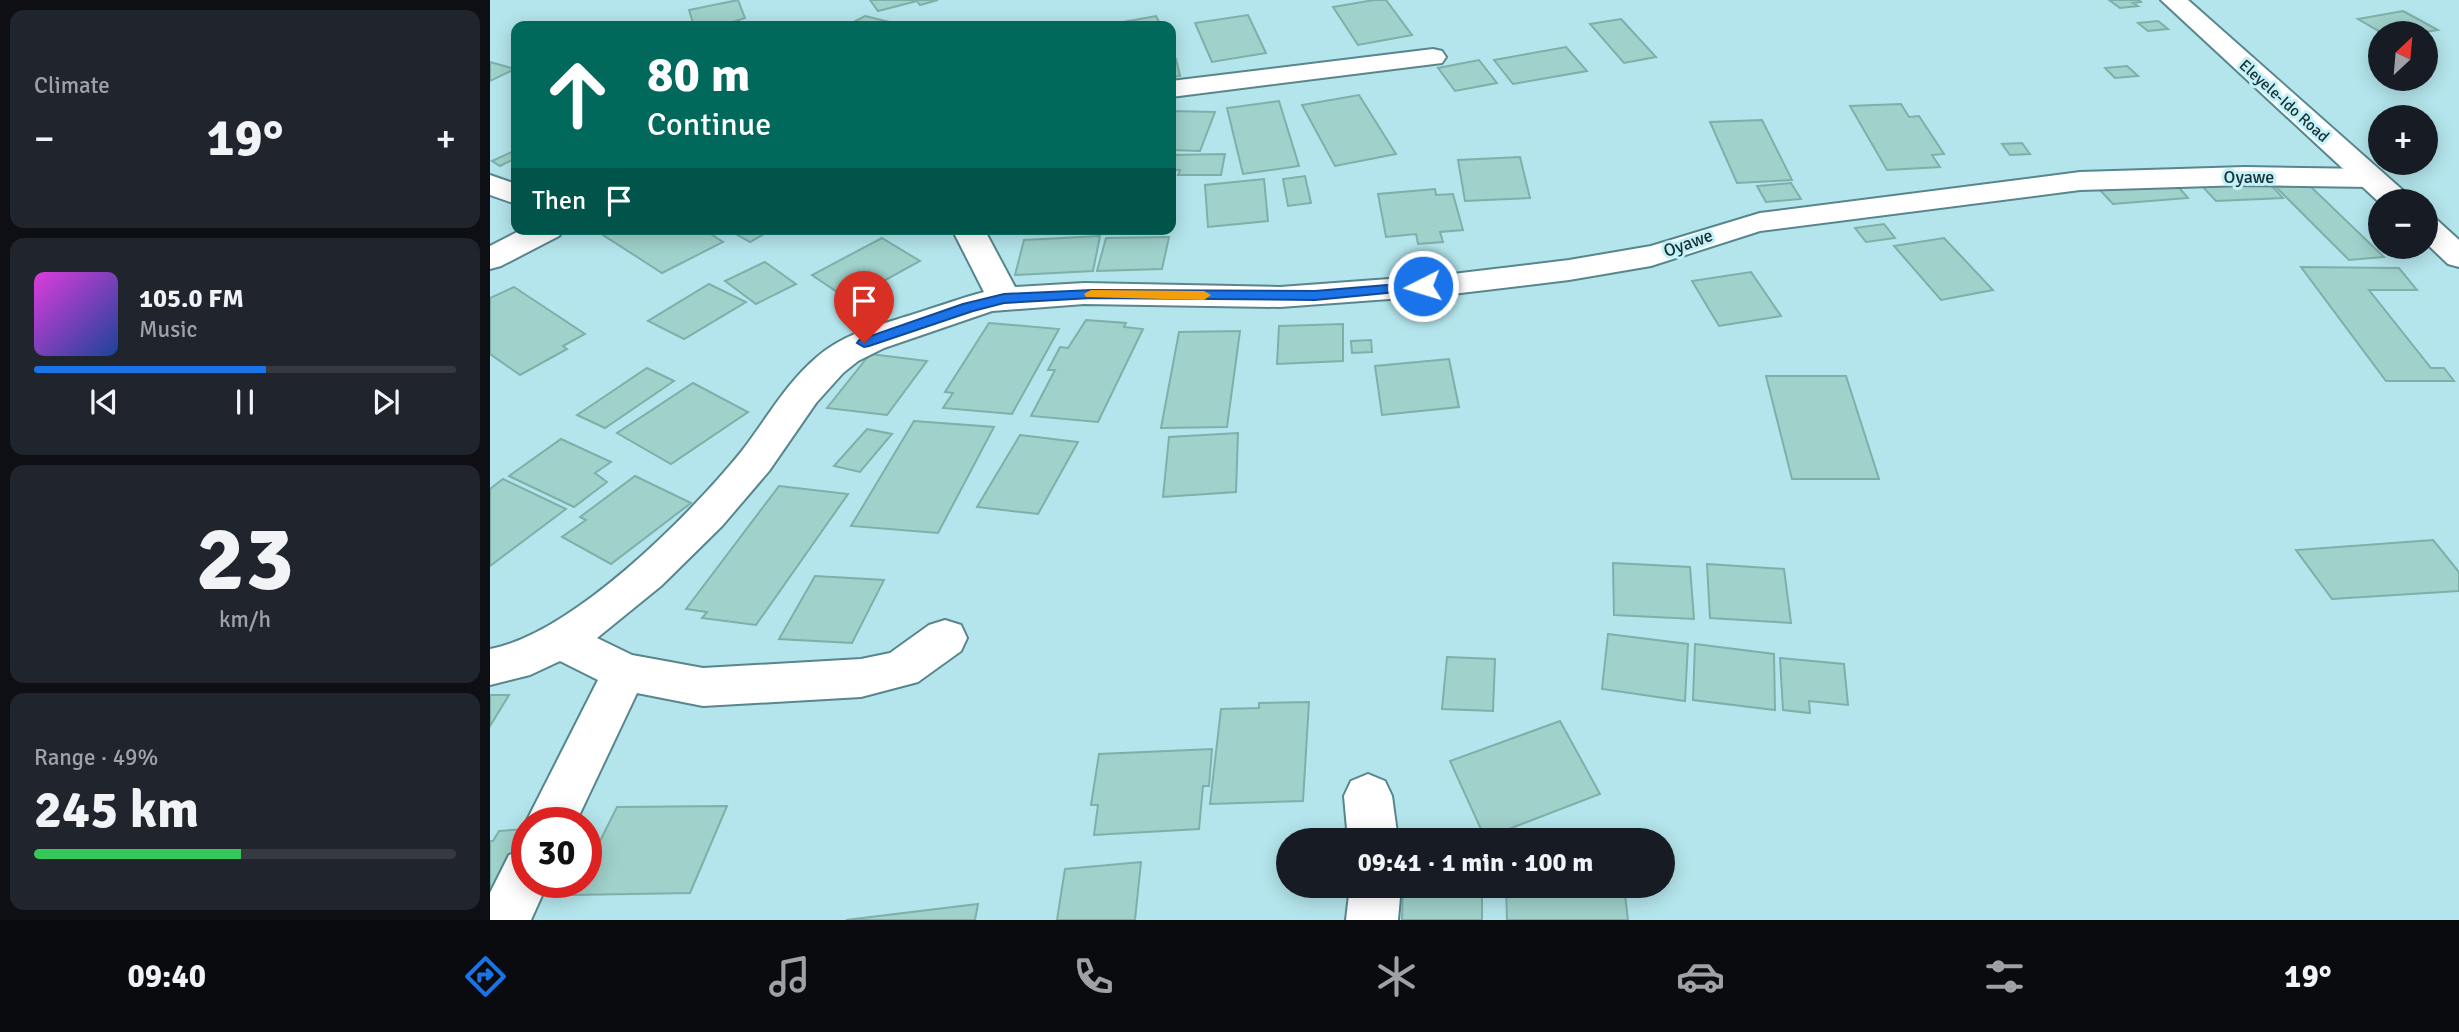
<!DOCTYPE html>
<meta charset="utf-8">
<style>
:root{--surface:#171b24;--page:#20242c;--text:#f1f3f6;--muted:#9ea1a6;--line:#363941;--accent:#1a73e8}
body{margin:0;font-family:Signika,sans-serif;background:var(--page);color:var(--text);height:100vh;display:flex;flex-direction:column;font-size:26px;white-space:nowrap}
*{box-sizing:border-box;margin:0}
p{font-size:23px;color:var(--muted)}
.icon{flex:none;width:38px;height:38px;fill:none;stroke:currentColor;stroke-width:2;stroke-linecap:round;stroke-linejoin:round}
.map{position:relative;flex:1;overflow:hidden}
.drawer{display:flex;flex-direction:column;gap:10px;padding:10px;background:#0d0f14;width:490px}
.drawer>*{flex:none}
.hud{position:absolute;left:21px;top:21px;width:665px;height:214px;border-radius:14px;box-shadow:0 4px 18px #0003;background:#00695c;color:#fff;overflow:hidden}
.needle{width:46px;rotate:26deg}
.fabs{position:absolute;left:1878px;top:21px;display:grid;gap:14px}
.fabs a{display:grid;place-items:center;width:70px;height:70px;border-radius:50%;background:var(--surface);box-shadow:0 4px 18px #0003;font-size:35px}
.speed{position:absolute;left:21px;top:807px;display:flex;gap:14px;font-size:35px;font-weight:700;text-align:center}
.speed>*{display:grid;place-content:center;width:91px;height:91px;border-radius:50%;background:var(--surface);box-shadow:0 4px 18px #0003;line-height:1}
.speed .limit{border:10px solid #d22;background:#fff;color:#111}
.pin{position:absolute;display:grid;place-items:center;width:60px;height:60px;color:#fff;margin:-72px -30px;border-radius:50% 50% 50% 0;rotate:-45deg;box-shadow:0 0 7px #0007}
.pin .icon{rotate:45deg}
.me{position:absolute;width:77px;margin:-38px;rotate:265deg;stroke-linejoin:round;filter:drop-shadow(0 0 5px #0008)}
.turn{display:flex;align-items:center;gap:24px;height:147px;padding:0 21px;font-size:32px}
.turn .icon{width:91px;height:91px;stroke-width:2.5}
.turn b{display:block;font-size:49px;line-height:60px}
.then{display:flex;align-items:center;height:66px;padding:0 21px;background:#0003;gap:14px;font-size:26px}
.big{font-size:52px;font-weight:700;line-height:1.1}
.drawer .widget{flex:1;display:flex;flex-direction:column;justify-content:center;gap:10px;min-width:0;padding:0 24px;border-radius:14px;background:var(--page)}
.drawer .dial{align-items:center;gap:0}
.dial b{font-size:91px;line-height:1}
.song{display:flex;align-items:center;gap:21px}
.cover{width:84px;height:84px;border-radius:10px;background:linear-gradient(135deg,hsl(300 70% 55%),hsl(220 70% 35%))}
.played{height:7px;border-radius:4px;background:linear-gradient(90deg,var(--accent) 55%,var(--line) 55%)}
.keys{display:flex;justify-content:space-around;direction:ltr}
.heat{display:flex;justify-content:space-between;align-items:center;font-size:38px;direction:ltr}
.charge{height:10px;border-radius:5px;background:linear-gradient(90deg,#34c759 49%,var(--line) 0)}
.trip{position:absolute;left:786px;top:828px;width:399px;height:70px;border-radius:35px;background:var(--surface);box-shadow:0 4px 18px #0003;font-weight:700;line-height:70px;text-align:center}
.tab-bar{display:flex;height:112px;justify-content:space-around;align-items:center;background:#090b0e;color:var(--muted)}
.tab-bar .icon{width:49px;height:49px}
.tab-bar .on{color:var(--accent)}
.tab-bar b{font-size:32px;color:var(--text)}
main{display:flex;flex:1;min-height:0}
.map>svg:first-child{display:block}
.building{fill:#a0d1cb;stroke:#7fafa9;stroke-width:2}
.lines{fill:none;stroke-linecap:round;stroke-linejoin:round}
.street-casing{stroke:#57868c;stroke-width:4}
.secondary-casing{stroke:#57868c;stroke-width:4}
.street{fill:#fff;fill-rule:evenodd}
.secondary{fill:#fff;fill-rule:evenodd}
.route{fill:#1a73e8;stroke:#114b97;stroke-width:2}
.slow{fill:#f59e0b}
.labels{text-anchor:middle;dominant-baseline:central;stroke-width:6;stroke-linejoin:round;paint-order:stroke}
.far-street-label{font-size:16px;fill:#1b2f31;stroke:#c1f2fa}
.street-label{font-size:18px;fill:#1b2f31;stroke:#c1f2fa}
</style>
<main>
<section class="drawer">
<div class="widget"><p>Climate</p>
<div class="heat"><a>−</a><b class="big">19°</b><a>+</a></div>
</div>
<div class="widget">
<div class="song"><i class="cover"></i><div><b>105.0 FM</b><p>Music</p></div></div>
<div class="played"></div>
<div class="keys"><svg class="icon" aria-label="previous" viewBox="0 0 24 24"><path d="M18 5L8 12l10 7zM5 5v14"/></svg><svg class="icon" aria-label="pause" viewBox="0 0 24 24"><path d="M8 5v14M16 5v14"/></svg><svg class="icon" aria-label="next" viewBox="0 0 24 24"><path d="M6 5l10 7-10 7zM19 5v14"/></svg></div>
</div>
<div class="widget dial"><b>23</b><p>km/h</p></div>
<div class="widget"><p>Range · 49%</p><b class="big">245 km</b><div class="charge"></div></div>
</section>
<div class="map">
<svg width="1969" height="920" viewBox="0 0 1969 920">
<rect width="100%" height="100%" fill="#b4e5ec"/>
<g class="building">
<path d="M248 0 255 18 230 26H204L199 10Z"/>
<path d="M380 0H448L430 5 427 1 388 11Z"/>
<path d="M884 0H896L922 35 868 45 843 7Z"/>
<path d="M1619 0H1649L1651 2 1643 3 1648 6 1630 8Z"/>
<path d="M1913 11 1948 30 1929 33H1892L1868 19Z"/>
<path d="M758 15 776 53 722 62 705 23Z"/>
<path d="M375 16 416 26H356Z"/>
<path d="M666 16 671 26 616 25Z"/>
<path d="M1131 19 1166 57 1134 63 1100 24Z"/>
<path d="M1668 21 1678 29 1658 31 1648 23Z"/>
<path d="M1076 47 1097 71 1023 84 1004 60Z"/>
<path d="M681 59H686L690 76 681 77Z"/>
<path d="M989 60 1007 83 965 91 948 68Z"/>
<path d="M0 62 25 69 0 81Z"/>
<path d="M1637 66 1648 76 1625 78 1615 68Z"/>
<path d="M869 95 906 154 845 166 812 105Z"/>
<path d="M789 101 809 166 753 174 737 108Z"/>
<path d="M1411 104 1419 117 1429 116 1454 154 1442 155 1450 167 1397 170 1360 106Z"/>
<path d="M681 111 725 112 710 151 681 150Z"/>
<path d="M1272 120 1302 180 1247 183 1220 122Z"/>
<path d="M1532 143 1540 154 1520 155 1512 144Z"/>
<path d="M26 150V158L10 166 2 161Z"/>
<path d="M735 154 731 175H688L690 170H681L683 155Z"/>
<path d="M1030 157 1040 198 975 201 968 160Z"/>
<path d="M815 176 821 203 798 206 793 179Z"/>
<path d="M774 179 778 221 718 227 715 185Z"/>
<path d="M1683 181 1698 198 1623 204 1608 188Z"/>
<path d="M1778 182 1793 198 1726 201 1711 185Z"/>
<path d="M1301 183 1311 199 1276 202 1267 186Z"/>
<path d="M1819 185 1894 257 1859 260 1786 187Z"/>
<path d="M945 189 946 195 963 194 973 230 950 232 953 242 928 244 926 234 896 237 888 194Z"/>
<path d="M1394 224 1405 238 1376 242 1365 228Z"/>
<path d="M124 229H213L233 242 172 273 113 235Z"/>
<path d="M237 229H283L260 242Z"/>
<path d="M610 236 603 271 525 275 534 240Z"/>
<path d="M679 237 672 269 607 271 616 238Z"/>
<path d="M392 238 430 261 359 300 322 275Z"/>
<path d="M1454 238 1503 290 1451 300 1404 246Z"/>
<path d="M275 262 306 284 266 304 235 281Z"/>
<path d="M1811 267 1909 268 1927 290H1879L1941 368H1954L1964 381H1896Z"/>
<path d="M1261 272 1291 316 1229 326 1202 281Z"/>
<path d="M219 284 256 302 194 339 158 321Z"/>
<path d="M24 287 95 334 73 346 77 349 30 375 0 354V298Z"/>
<path d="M596 320 636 323 634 327 653 329 608 422 541 416 565 370H558L570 347 578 348Z"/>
<path d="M499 323 569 329 522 414 453 408 463 393 455 392Z"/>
<path d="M853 324V361L787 364 789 326Z"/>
<path d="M750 331 737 427 671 428 689 332Z"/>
<path d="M881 340 882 352 862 353 861 341Z"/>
<path d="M380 354 437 361 397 415 337 408Z"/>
<path d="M959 359 969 407 892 415 885 366Z"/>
<path d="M157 368 184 381 115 428 87 415Z"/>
<path d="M1276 376H1356L1389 479H1302Z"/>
<path d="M203 383 258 412 181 464 127 433Z"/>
<path d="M424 421 504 427 448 533 361 526Z"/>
<path d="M377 429 402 434 370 472 344 466Z"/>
<path d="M748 433 746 492 673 497 679 437Z"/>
<path d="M530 435 588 442 548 514 487 507Z"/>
<path d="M71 439 121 462 105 473 117 482 84 507 19 476Z"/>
<path d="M145 476 201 503 121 564 72 537 96 520 90 517Z"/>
<path d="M13 479 76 509 0 566V489Z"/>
<path d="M289 486 358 494 266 625 212 618 217 612 196 609Z"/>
<path d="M1943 540 1969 572V591L1842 599 1806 550Z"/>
<path d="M1123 563 1200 567 1204 619 1124 615Z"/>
<path d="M1217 564 1294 569 1301 623 1220 618Z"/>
<path d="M325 576 394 580 362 643 289 639Z"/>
<path d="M1118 634 1198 644 1195 701 1112 689Z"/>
<path d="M1205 644 1284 654 1285 710 1203 700Z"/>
<path d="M957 657 1005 659 1003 711 952 709Z"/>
<path d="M1290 658 1354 664 1358 705 1319 701 1320 713 1293 710Z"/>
<path d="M0 695H19L0 726Z"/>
<path d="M819 702 813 801 720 804 731 709 769 708V703Z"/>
<path d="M1070 721 1110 794 995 838 960 761Z"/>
<path d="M722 749 719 786H713L709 829 604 835 608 805H601L609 754Z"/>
<path d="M237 806 200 893 83 895 90 882H96V869L127 807Z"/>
<path d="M37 829V854L0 894V841H3L9 831Z"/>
<path d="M651 862 645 920H567L575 869Z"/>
<path d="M913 886H992V920H912Z"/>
<path d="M1016 886H1134L1138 920H1017Z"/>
<path d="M488 904 485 920H356Z"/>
</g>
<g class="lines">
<defs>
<g id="street">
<path d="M943 49 952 51 956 57 952 63 681 97V81Z"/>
<path d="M1755 167 1880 169 1891 172 1895 178 1891 184 1880 187 1755 185 1590 190 1270 231 1161 266 1079 280 954 295 790 307 594 304 502 311 394 348 368 361 353 373 326 403 279 471 232 526 171 586 107 638 142 655 213 668 371 659 400 653 439 625 455 620 471 625 477 638 471 651 428 682 371 697 213 706 147 693 86 822H36L108 680 70 661 40 675 0 685V649C82 634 199 516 251 452 276 420 296 383 327 357 354 334 386 326 418 316 444 308 468 299 494 292L462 229H494L525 287 594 283 790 287 954 275 1079 260 1161 246 1270 213 1590 172Z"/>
<path d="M0 175 26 184V204L0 195Z"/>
<path d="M33 229H74L69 236 11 266 0 269V246Z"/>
<path d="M878 774 895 781 902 796 908 840H858L854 796 861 781Z"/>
<path d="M37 848V882H58L41 920H0V893L19 855Z"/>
<path d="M860 886H911L908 920H856Z"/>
</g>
<g id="secondary">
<path d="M1671 0H1698L1917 194 1921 201 1890 203Z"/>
<path d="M1936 218 1947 220 1969 240V267L1958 264 1936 243Z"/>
</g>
</defs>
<use href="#street" class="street-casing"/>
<use href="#secondary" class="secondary-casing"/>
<use href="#street" class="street"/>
<use href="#secondary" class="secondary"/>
</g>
<path class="route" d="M933 282 937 283V289L825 300 602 298 514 303 483 311 379 346 374 347 367 343 369 340 473 304 514 294 602 290 825 291Z"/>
<path class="slow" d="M601 290 714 291 721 295 714 300 596 297 594 294Z"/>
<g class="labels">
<g class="far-street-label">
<text transform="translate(1794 101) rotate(42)">Eleyele-Ido Road</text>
</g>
<g class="street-label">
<text x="1759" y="177">Oyawe</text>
<text transform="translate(1198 243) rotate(-20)">Oyawe</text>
</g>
</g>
</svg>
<div class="fabs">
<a><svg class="needle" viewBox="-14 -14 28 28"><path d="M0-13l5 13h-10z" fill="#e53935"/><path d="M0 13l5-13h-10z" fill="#9ea1a6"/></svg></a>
<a>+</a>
<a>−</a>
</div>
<div class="speed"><div class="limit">30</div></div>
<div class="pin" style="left:374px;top:343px;background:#d93025"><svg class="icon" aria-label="arrive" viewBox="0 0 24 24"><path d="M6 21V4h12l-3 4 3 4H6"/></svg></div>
<svg class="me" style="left:933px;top:286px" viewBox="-20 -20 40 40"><circle r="17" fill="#1a73e8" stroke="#fff" stroke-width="3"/><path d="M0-11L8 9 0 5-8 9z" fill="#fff"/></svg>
<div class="trip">09:41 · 1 min · 100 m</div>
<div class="hud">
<div class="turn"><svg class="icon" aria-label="ahead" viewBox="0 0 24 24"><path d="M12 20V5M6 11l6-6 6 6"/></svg><div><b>80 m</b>Continue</div></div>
<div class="then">Then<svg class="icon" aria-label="arrive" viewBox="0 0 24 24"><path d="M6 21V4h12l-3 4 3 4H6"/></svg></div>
</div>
</div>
</main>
<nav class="tab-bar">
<b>09:40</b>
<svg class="icon on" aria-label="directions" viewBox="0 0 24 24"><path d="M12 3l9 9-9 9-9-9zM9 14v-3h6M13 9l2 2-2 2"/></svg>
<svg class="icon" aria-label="music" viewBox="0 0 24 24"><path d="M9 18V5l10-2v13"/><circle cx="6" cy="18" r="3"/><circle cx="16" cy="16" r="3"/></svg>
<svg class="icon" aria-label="phone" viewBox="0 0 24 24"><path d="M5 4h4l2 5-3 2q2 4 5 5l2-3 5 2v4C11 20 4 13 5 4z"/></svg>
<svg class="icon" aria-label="climate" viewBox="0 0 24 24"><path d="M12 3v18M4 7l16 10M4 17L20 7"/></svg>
<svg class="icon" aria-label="car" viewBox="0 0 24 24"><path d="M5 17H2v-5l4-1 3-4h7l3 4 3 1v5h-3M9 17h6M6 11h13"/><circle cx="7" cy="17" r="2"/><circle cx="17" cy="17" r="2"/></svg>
<svg class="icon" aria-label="filters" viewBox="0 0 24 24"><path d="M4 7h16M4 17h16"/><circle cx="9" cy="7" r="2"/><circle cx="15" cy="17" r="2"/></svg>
<b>19°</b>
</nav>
